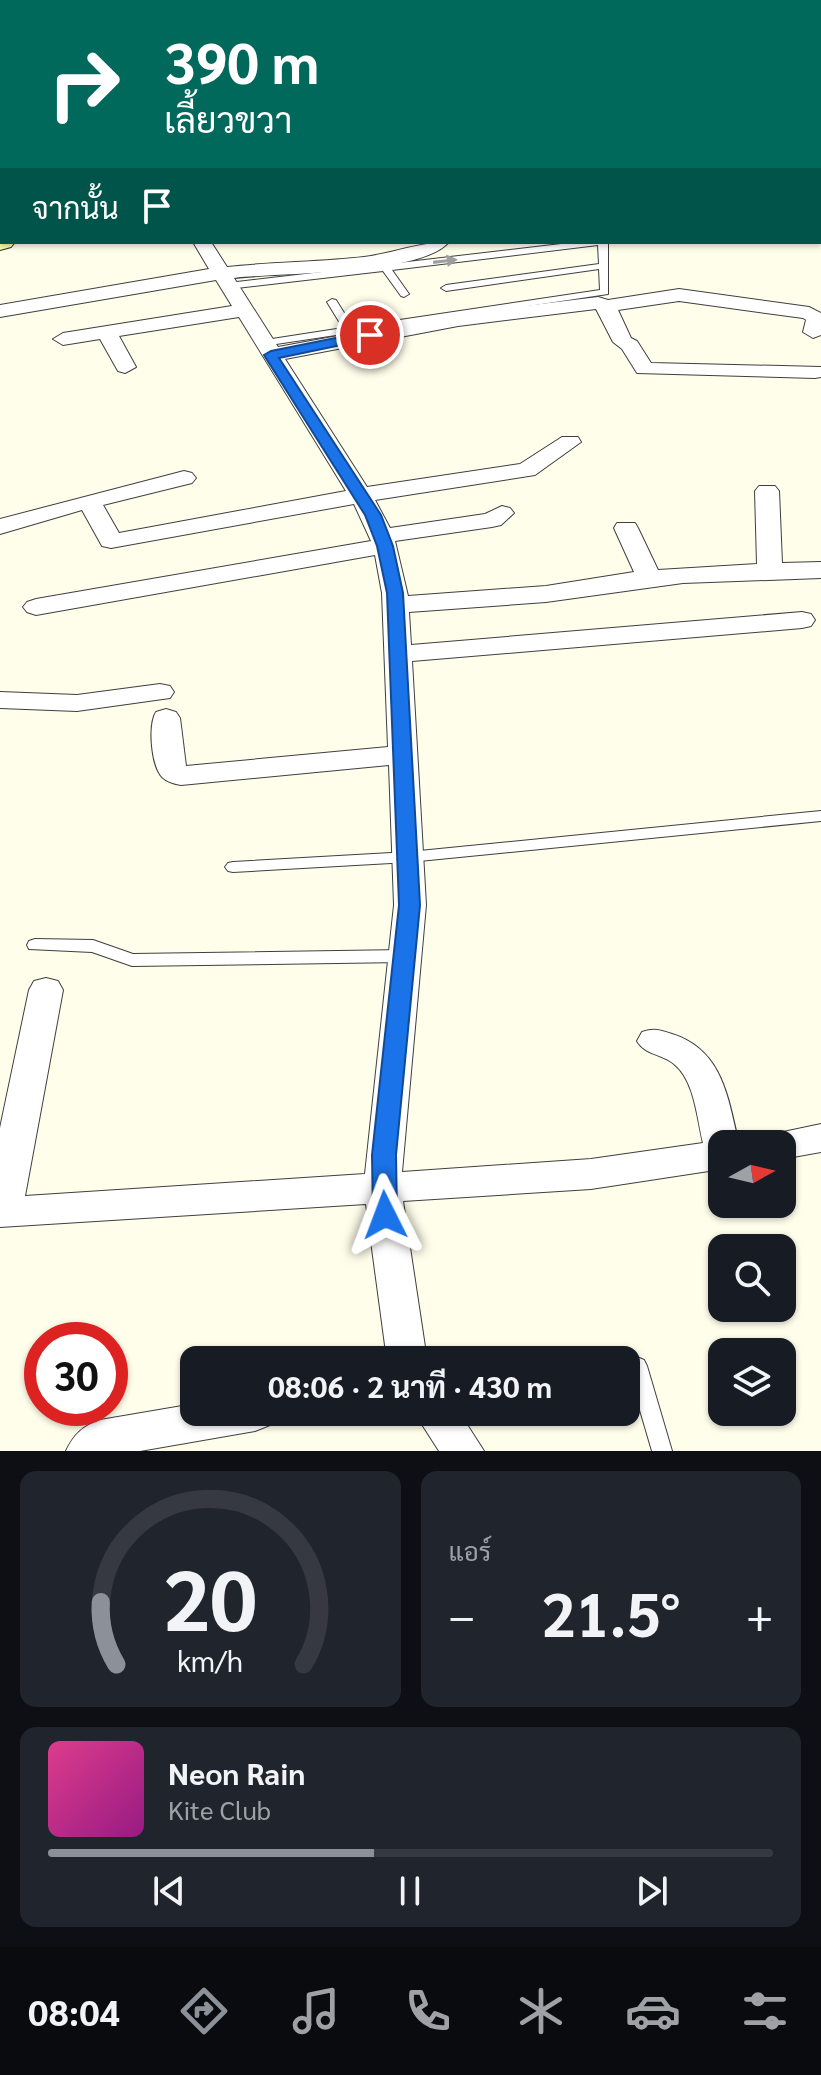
<!DOCTYPE html>
<html lang="th">
<meta charset="utf-8">
<style>
:root{--surface:#171b24;--page:#20242c;--text:#f1f3f6;--muted:#9ea1a6;--line:#363941;--accent:#8c9099}
body{margin:0;font-family:Georgia,Sarabun,serif;background:var(--page);color:var(--text);height:100vh;display:flex;flex-direction:column;font-size:30px;white-space:nowrap}
*{box-sizing:border-box;margin:0}
p{font-size:26px;color:var(--muted)}
.icon{flex:none;width:44px;height:44px;fill:none;stroke:currentColor;stroke-width:2;stroke-linecap:round;stroke-linejoin:round}
.map{position:relative;height:1451px;overflow:hidden}
.sheet{display:flex;flex-direction:column;gap:20px;padding:20px;background:#0d0f14;flex:1}
.sheet>*{flex:none}
.top-card{position:absolute;left:0px;top:0px;width:822px;height:244px;box-shadow:0 2px 6px #0004;background:#00695c;color:#fff;overflow:hidden}
.needle{width:52px;rotate:82deg}
.buttons{position:absolute;left:708px;top:1130px;display:grid;gap:16px}
.buttons a{display:grid;place-items:center;width:88px;height:88px;border-radius:16px;background:var(--surface);box-shadow:0 2px 6px #0004;font-size:40px}
.speed{position:absolute;left:24px;top:1322px;display:flex;gap:16px;font-size:40px;font-weight:700;text-align:center}
.speed>*{display:grid;place-content:center;width:104px;height:104px;border-radius:50%;background:var(--surface);box-shadow:0 2px 6px #0004;line-height:1}
.speed .limit{border:12px solid #d22;background:#fff;color:#111}
.pin{position:absolute;display:grid;place-items:center;width:68px;height:68px;color:#fff;margin:-34px;border:4px solid #fff;border-radius:50%;box-shadow:0 2px 8px #0007}
.me{position:absolute;width:88px;margin:-44px;rotate:357deg;stroke-linejoin:round;filter:drop-shadow(0 0 6px #0008)}
.turn{display:flex;align-items:center;gap:28px;height:168px;padding:0 32px;font-size:36px}
.turn .icon{width:104px;height:104px;stroke-width:2.5}
.turn b{display:block;font-size:56px;line-height:68px}
.then{display:flex;align-items:center;height:76px;padding:0 32px;background:#0003;gap:16px;font-size:30px}
.big{font-size:60px;font-weight:700;line-height:1.1}
.sheet .widget{flex:1;display:flex;flex-direction:column;justify-content:center;gap:12px;min-width:0;padding:0 28px;border-radius:16px;background:var(--page)}
.sheet .dial{align-items:center;gap:0}
.dial svg{height:208px;overflow:visible;fill:none;stroke:var(--line);stroke-width:7;stroke-linecap:round;text-anchor:middle}
.dial text{fill:var(--text);stroke:none}
.song{display:flex;align-items:center;gap:24px}
.cover{width:96px;height:96px;border-radius:12px;background:linear-gradient(135deg,hsl(330 70% 55%),hsl(310 70% 35%))}
.played{height:8px;border-radius:4px;background:linear-gradient(90deg,var(--accent) 45%,var(--line) 45%)}
.keys{display:flex;justify-content:space-around;direction:ltr}
.heat{display:flex;justify-content:space-between;align-items:center;font-size:44px;direction:ltr}
.sheet .tiles{flex:1;display:grid;gap:20px;grid-template-columns:1fr 1fr}
.widget:last-child{grid-column:span 2}
.trip{position:absolute;left:180px;top:1346px;width:460px;height:80px;border-radius:16px;background:var(--surface);box-shadow:0 2px 6px #0004;font-weight:700;line-height:80px;text-align:center}
.dock{display:flex;height:128px;justify-content:space-around;align-items:center;background:#090b0e;color:var(--muted)}
.dock .icon{width:56px;height:56px}
.dock .selected{color:var(--accent)}
.dock b{font-size:36px;color:var(--text)}
.map>svg:first-child{display:block}
.lines{fill:none;stroke-linecap:round;stroke-linejoin:round}
.canal{fill:#aed0f8;fill-rule:evenodd}
.lane-casing{stroke:#3f3f3f;stroke-width:2}
.street-casing{stroke:#3f3f3f;stroke-width:2}
.secondary-casing{stroke:#2e2e2e;stroke-width:2}
.primary-casing{stroke:#1d1d1d;stroke-width:2}
.lane{fill:#fff;fill-rule:evenodd}
.street{fill:#fff;fill-rule:evenodd}
.secondary{fill:#fbffa6;fill-rule:evenodd}
.primary{fill:#fcef5e;fill-rule:evenodd}
.oneway{fill:#9e9e9e}
.route{fill:#1a73e8;stroke:#114b97;stroke-width:2}
</style>
<div class="map">
<svg width="821" height="1451" viewBox="0 0 821 1451">
<rect width="100%" height="100%" fill="#fffeeb"/>
<g class="lines">
<g class="canal">
<path d="M0 0H8L1 4Z"/>
<rect x="0" y="112" width="2" height="10"/>
<rect x="820" y="116" width="1" height="10"/>
</g>
<defs>
<g id="lane">
<path d="M2 139V145L0 146V140Z"/>
<path d="M578 242H608V294L263 346 258 343 259 341 343 328 327 302 332 299 336 300 353 327 600 290 599 269 446 291 441 288 446 285 599 264 598 245 392 270 409 294 404 297 401 296 383 271 228 289 223 286 228 283Z"/>
<path d="M821 811V821L409 862 233 872 228 871 225 867 228 863 233 862 409 852Z"/>
<path d="M35 939 93 940 133 954 404 950 410 952 412 956 410 960 404 962 132 966 92 952 29 949 27 945 29 941Z"/>
<path d="M637 1357 644 1360 647 1366 672 1451H652L627 1366 630 1360Z"/>
</g>
<g id="street">
<rect x="352" y="0" width="14" height="2"/>
<rect x="449" y="0" width="14" height="2"/>
<path d="M697 0H711L712 2H698Z"/>
<path d="M719 0H733L734 2H720Z"/>
<rect x="0" y="7" width="2" height="9"/>
<rect x="0" y="29" width="2" height="8"/>
<rect x="820" y="61" width="1" height="10"/>
<rect x="820" y="94" width="1" height="12"/>
<rect x="820" y="130" width="1" height="12"/>
<rect x="0" y="149" width="2" height="10"/>
<rect x="820" y="220" width="1" height="12"/>
<path d="M193 242H211L227 267C273 262 319 262 364 257 394 253 420 242 449 242 419 276 281 272 234 278L278 347 458 314 598 297 608 300 679 289 809 307 821 313V335L813 338 803 332 806 320 803 318 679 301 618 310 631 338 637 341 651 363 821 367V377L815 378 637 373 622 349 613 342 596 309 458 326 285 359 367 487 520 464 562 437H578L581 442 535 475 375 500 390 528 485 514 502 506 510 508 514 513 501 525 492 527 395 541 408 596 546 586 634 572 614 528 617 523H635L638 528 658 570 757 564 755 491 759 486H775L779 491 782 563 821 562V578L683 583 546 602 409 612 411 645 802 612 811 614 815 620 811 626 802 628 412 661 426 905 402 1172 591 1159 703 1143C697 1119 695 1081 674 1064 662 1054 645 1055 637 1041L642 1032C654 1028 660 1030 672 1034 723 1050 728 1098 739 1144H722V1169L591 1189 403 1201 427 1360H387L366 1204 0 1227V1128L29 990 34 981 46 978 58 981 63 990 25 1196 365 1174 394 905 389 765 181 785C175 784 167 782 162 777 151 765 148 725 156 712L166 709 176 712 180 718 186 766 388 747 382 593 375 555 36 615 27 612 23 607 27 602 36 599 371 541 354 504 111 548 102 546 82 510 0 534V519L184 471 192 473 196 478 192 483 103 505 119 533 346 491 239 317 119 336 136 367 125 373 118 371 100 339 63 345 53 339 63 333 232 306 216 280 0 317V305L209 269Z"/>
<path d="M160 684 170 686 174 692 170 698 77 711 0 708V692L77 695Z"/>
<path d="M821 1124V1152L782 1159V1144H765L769 1135Z"/>
<path d="M194 1404V1412H276L270 1425 255 1431 140 1451H66C74 1434 83 1426 100 1420Z"/>
<path d="M414 1412H459L484 1451H439Z"/>
</g>
<g id="secondary">
<path d="M497 0H522L496 2Z"/>
<path d="M2 177V193L0 194V178Z"/>
<path d="M0 233 2 242H15L11 247 0 250Z"/>
</g>
<g id="primary">
<path d="M530 0H557L529 2Z"/>
<path d="M589 0H616L588 2Z"/>
<rect x="0" y="215" width="2" height="18"/>
</g>
</defs>
<use href="#lane" class="lane-casing"/>
<use href="#street" class="street-casing"/>
<use href="#secondary" class="secondary-casing"/>
<use href="#primary" class="primary-casing"/>
<use href="#lane" class="lane"/>
<use href="#street" class="street"/>
<use href="#secondary" class="secondary"/>
<use href="#primary" class="primary"/>
</g>
<defs><path id="oneway-solid" d="M-6-.8H1V-3.2L6.5 0L1 3.2V.8H-6Z" transform="scale(2)"/></defs>
<use class="oneway" href="#oneway-solid" transform="translate(445 261) rotate(-7)"/>
<path class="route" d="M370 331 375 333V338L279 358 381 515 393 546 403 593 420 905 396 1155 397 1215 393 1222 385 1225 376 1222 373 1215 372 1155 399 905 387 593 377 546 365 515 264 355 271 351Z"/>
</svg>
<div class="buttons">
<a><svg class="needle" viewBox="-14 -14 28 28"><path d="M0-13l5 13h-10z" fill="#e53935"/><path d="M0 13l5-13h-10z" fill="#9ea1a6"/></svg></a>
<a><svg class="icon" aria-label="search" viewBox="0 0 24 24"><circle cx="10" cy="10" r="6"/><path d="M15 15l6 6"/></svg></a>
<a><svg class="icon" aria-label="layers" viewBox="0 0 24 24"><path d="M12 4l9 5-9 5-9-5zM3 14l9 5 9-5"/></svg></a>
</div>
<div class="speed"><div class="limit">30</div></div>
<div class="pin" style="left:370px;top:335px;background:#d93025"><svg class="icon" aria-label="arrive" viewBox="0 0 24 24"><path d="M6 21V4h12l-3 4 3 4H6"/></svg></div>
<svg class="me" style="left:385px;top:1215px" viewBox="-20 -20 40 40"><path d="M0-17L14 15 0 8-14 15z" fill="#1a73e8" stroke="#fff" stroke-width="4"/></svg>
<div class="trip">08:06 · 2 นาที · 430 m</div>
<div class="top-card">
<div class="turn"><svg class="icon" aria-label="right" viewBox="0 0 24 24"><path d="M7 20v-9h11M14 6l5 5-5 5"/></svg><div><b>390 m</b>เลี้ยวขวา</div></div>
<div class="then">จากนั้น<svg class="icon" aria-label="arrive" viewBox="0 0 24 24"><path d="M6 21V4h12l-3 4 3 4H6"/></svg></div>
</div>
</div>
<section class="sheet">
<div class="tiles">
<div class="widget dial"><svg viewBox="0 0 100 80">
<path d="M14 69A42 42 0 1 1 86 69"/>
<path d="M14 69A42 42 0 0 1 8 45" stroke="#8c9099"/>
<text x="50" y="56" font-size="32" font-weight="700">20</text>
<text x="50" y="72" font-size="11">km/h</text>
</svg></div>
<div class="widget"><p>แอร์</p>
<div class="heat"><a>−</a><b class="big">21.5°</b><a>+</a></div>
</div>
<div class="widget">
<div class="song"><i class="cover"></i><div><b>Neon Rain</b><p>Kite Club</p></div></div>
<div class="played"></div>
<div class="keys"><svg class="icon" aria-label="previous" viewBox="0 0 24 24"><path d="M18 5L8 12l10 7zM5 5v14"/></svg><svg class="icon" aria-label="pause" viewBox="0 0 24 24"><path d="M8 5v14M16 5v14"/></svg><svg class="icon" aria-label="next" viewBox="0 0 24 24"><path d="M6 5l10 7-10 7zM19 5v14"/></svg></div>
</div>
</div>
</section>
<nav class="dock">
<b>08:04</b>
<svg class="icon selected" aria-label="directions" viewBox="0 0 24 24"><path d="M12 3l9 9-9 9-9-9zM9 14v-3h6M13 9l2 2-2 2"/></svg>
<svg class="icon" aria-label="music" viewBox="0 0 24 24"><path d="M9 18V5l10-2v13"/><circle cx="6" cy="18" r="3"/><circle cx="16" cy="16" r="3"/></svg>
<svg class="icon" aria-label="phone" viewBox="0 0 24 24"><path d="M5 4h4l2 5-3 2q2 4 5 5l2-3 5 2v4C11 20 4 13 5 4z"/></svg>
<svg class="icon" aria-label="climate" viewBox="0 0 24 24"><path d="M12 3v18M4 7l16 10M4 17L20 7"/></svg>
<svg class="icon" aria-label="car" viewBox="0 0 24 24"><path d="M5 17H2v-5l4-1 3-4h7l3 4 3 1v5h-3M9 17h6M6 11h13"/><circle cx="7" cy="17" r="2"/><circle cx="17" cy="17" r="2"/></svg>
<svg class="icon" aria-label="filters" viewBox="0 0 24 24"><path d="M4 7h16M4 17h16"/><circle cx="9" cy="7" r="2"/><circle cx="15" cy="17" r="2"/></svg>
</nav>
